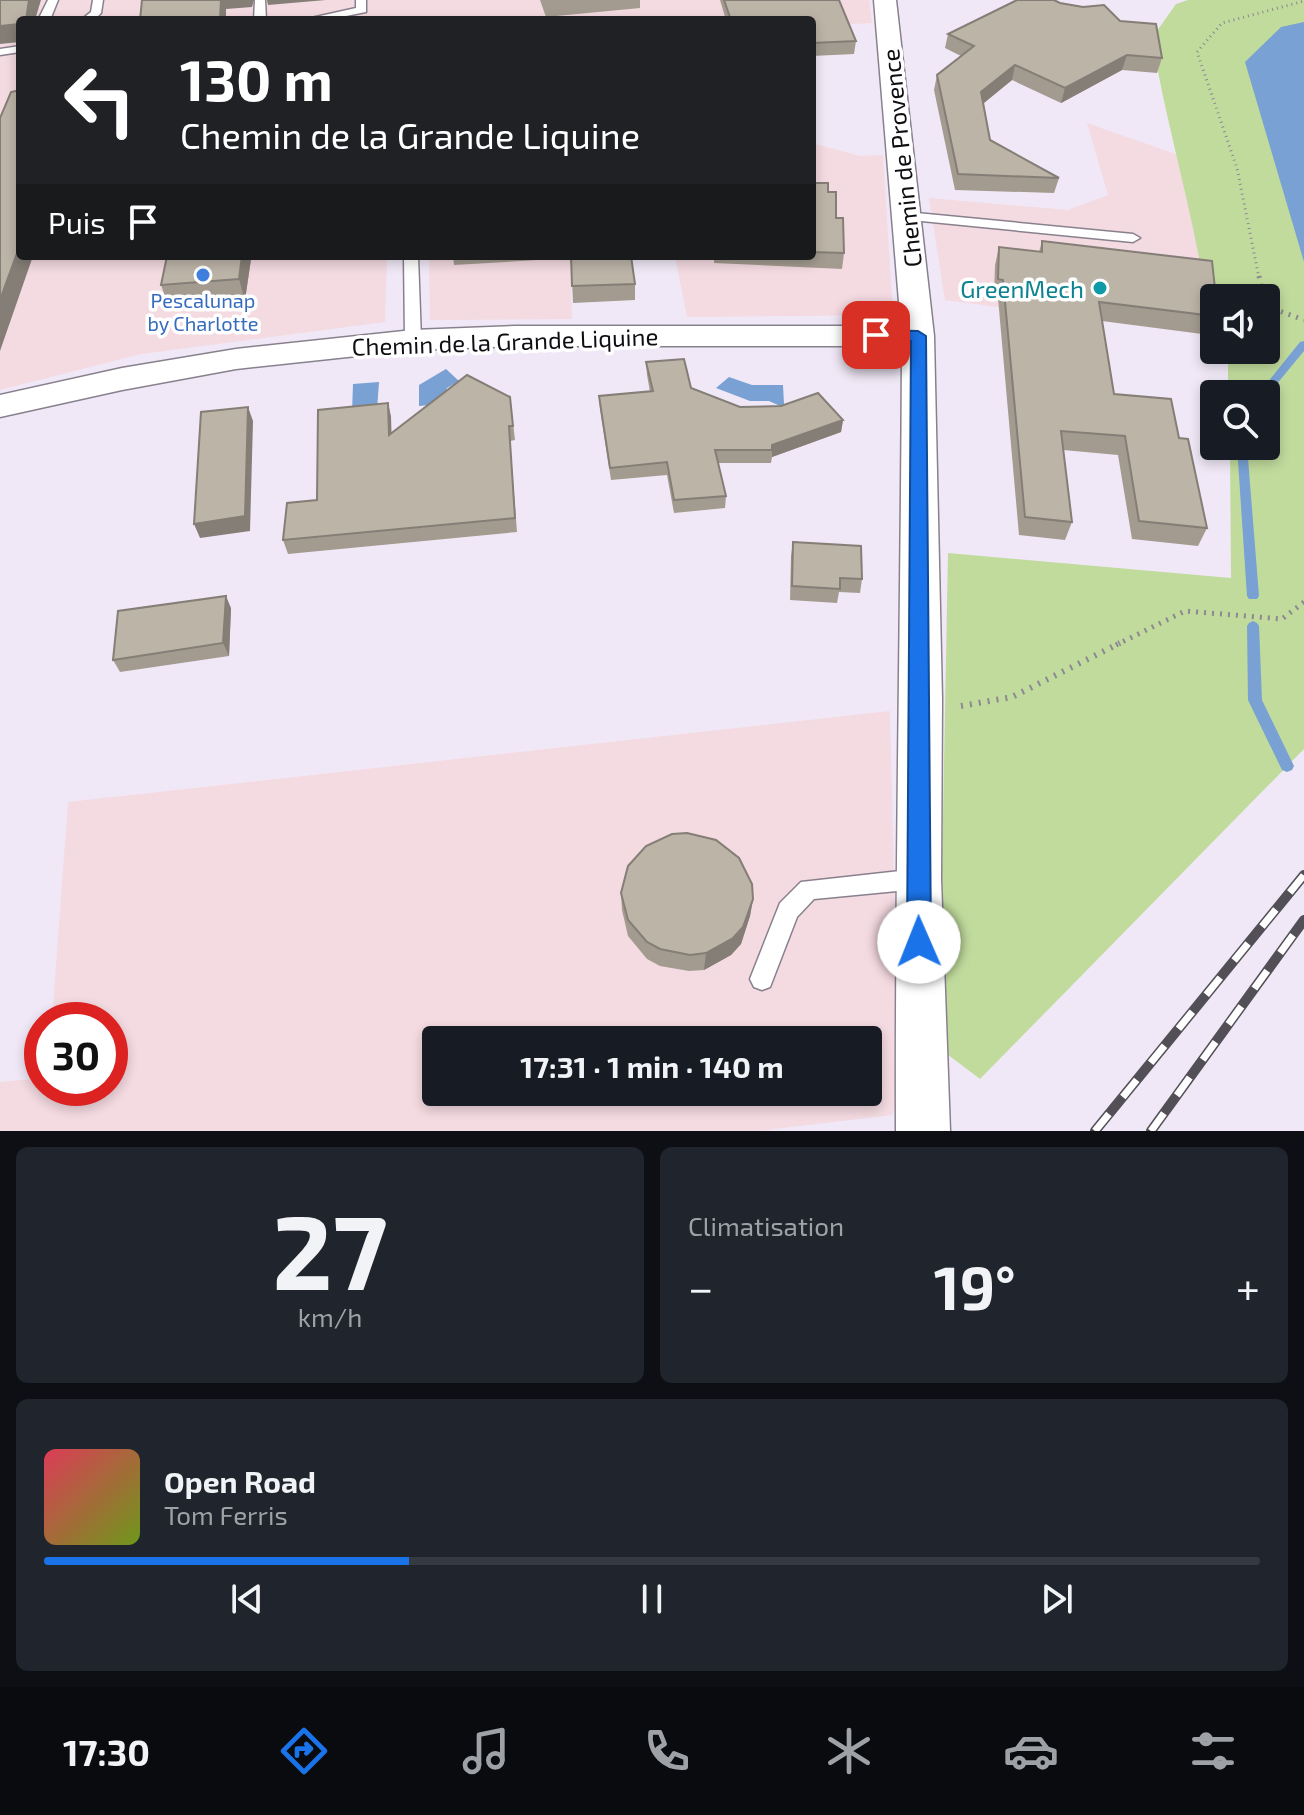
<!DOCTYPE html>
<html lang="fr">
<meta charset="utf-8">
<style>
:root{--surface:#171b24;--page:#20242c;--text:#f1f3f6;--muted:#9ea1a6;--line:#363941;--accent:#1a73e8}
body{margin:0;font-family:"Exo 2",sans-serif;background:var(--page);color:var(--text);height:100vh;display:flex;flex-direction:column;font-size:30px;white-space:nowrap}
*{box-sizing:border-box;margin:0}
p{font-size:26px;color:var(--muted)}
.icon{flex:none;width:44px;height:44px;fill:none;stroke:currentColor;stroke-width:2;stroke-linecap:round;stroke-linejoin:round}
.map{position:relative;height:1131px;overflow:hidden}
.drawer{display:flex;flex-direction:column;gap:16px;padding:16px;background:#0d0f14;flex:1}
.drawer>*{flex:none}
.guide{position:absolute;left:16px;top:16px;width:800px;height:244px;border-radius:8px;box-shadow:0 4px 12px #0003;background:#202124;color:#fff;overflow:hidden}
.tools{position:absolute;left:1200px;top:284px;display:grid;gap:16px}
.tools a{display:grid;place-items:center;width:80px;height:80px;border-radius:8px;background:var(--surface);box-shadow:0 4px 12px #0003;font-size:40px}
.speed{position:absolute;left:24px;top:1002px;display:flex;gap:16px;font-size:40px;font-weight:700;text-align:center}
.speed>*{display:grid;place-content:center;width:104px;height:104px;border-radius:50%;background:var(--surface);box-shadow:0 4px 12px #0003;line-height:1}
.speed .limit{border:12px solid #d22;background:#fff;color:#111}
.pin{position:absolute;display:grid;place-items:center;width:68px;height:68px;color:#fff;margin:-34px;border-radius:16px;box-shadow:0 4px 12px #0006}
.me{position:absolute;width:88px;margin:-44px;rotate:359deg;stroke-linejoin:round;filter:drop-shadow(0 0 6px #0008)}
.turn{display:flex;align-items:center;gap:28px;height:168px;padding:0 32px;font-size:36px}
.turn .icon{width:104px;height:104px;stroke-width:2.5}
.turn b{display:block;font-size:56px;line-height:68px}
.then{display:flex;align-items:center;height:76px;padding:0 32px;background:#0003;gap:16px;font-size:30px}
.big{font-size:60px;font-weight:700;line-height:1.1}
.drawer .widget{flex:1;display:flex;flex-direction:column;justify-content:center;gap:12px;min-width:0;padding:0 28px;border-radius:12px;background:var(--page)}
.drawer .dial{align-items:center;gap:0}
.dial b{font-size:104px;line-height:1}
.song{display:flex;align-items:center;gap:24px}
.cover{width:96px;height:96px;border-radius:12px;background:linear-gradient(135deg,hsl(350 70% 55%),hsl(80 70% 35%))}
.played{height:8px;border-radius:4px;background:linear-gradient(90deg,var(--accent) 30%,var(--line) 30%)}
.keys{display:flex;justify-content:space-around;direction:ltr}
.heat{display:flex;justify-content:space-between;align-items:center;font-size:44px;direction:ltr}
.drawer .tiles{flex:1;display:grid;gap:16px;grid-template-columns:1fr 1fr}
.widget:last-child{grid-column:span 2}
.trip{position:absolute;left:422px;top:1026px;width:460px;height:80px;border-radius:8px;background:var(--surface);box-shadow:0 4px 12px #0003;font-weight:700;line-height:80px;text-align:center}
.menu{display:flex;height:128px;justify-content:space-around;align-items:center;background:#090b0e;color:var(--muted)}
.menu .icon{width:56px;height:56px}
.menu .selected{color:var(--accent)}
.menu b{font-size:36px;color:var(--text)}
.map>svg:first-child{display:block}
.industrial{fill:#f4dae1;fill-rule:evenodd}
.green{fill:#c1db9d}
.water{fill:#79a1d3}
.lines{fill:none;stroke-linecap:round;stroke-linejoin:round}
.stream{fill:#79a1d3;fill-rule:evenodd}
.service-casing{stroke:#88818d;stroke-width:3}
.minor-casing{stroke:#88818d;stroke-width:3}
.path-far2{stroke:#8d8891;stroke-width:3;stroke-dasharray:1 4;stroke-linecap:butt}
.path-far1{stroke:#8d8891;stroke-width:5;stroke-dasharray:2 6;stroke-linecap:butt}
.path{stroke:#8d8891;stroke-width:6;stroke-dasharray:2 7;stroke-linecap:butt}
.service{fill:#fff;fill-rule:evenodd}
.minor{fill:#fff;fill-rule:evenodd}
.rail-casing{stroke:#534f56;stroke-width:10}
.rail{stroke:#fff;stroke-width:7;stroke-dasharray:22;stroke-linecap:butt}
.wall{fill:#a39b90}
.shaded-wall{fill:#847e76}
.building{fill:#bdb4a8;stroke:#847e76;stroke-width:2}
.route{fill:#1a73e8;stroke:#114b97;stroke-width:2}
.shop-dot{fill:#3f7fe0;stroke:#fff;stroke-width:3}
.culture-dot{fill:#0f9aa8;stroke:#fff;stroke-width:3}
.labels{text-anchor:middle;dominant-baseline:central;stroke-width:7;stroke-linejoin:round;paint-order:stroke}
.far-shop-label{font-size:20px;fill:#366cbe;stroke:#fff}
.street-label{font-size:24px;fill:#100e12;stroke:#fff}
.culture-label{font-size:24px;fill:#0d838f;stroke:#fff;text-anchor:end}
</style>
<div class="map">
<svg width="1304" height="1131" viewBox="0 0 1304 1131">
<rect width="100%" height="100%" fill="#f0e8f6"/>
<g class="industrial">
<path d="M0 0H869L872 23 812 26V20H20V256H387L385 322 141 354 0 390Z"/>
<path d="M1087 123 1178 155 1205 279 1210 335 945 300 929 198 1068 210 1108 195Z"/>
<path d="M812 143 860 156 883 155 893 315 687 317 675 256H812Z"/>
<path d="M429 256H570L572 319 430 320Z"/>
<path d="M890 711 899 1096 892 1115 757 1131H0V1082L42 1078V1088H110V1020H52L68 802ZM436 1040H868V1092H436Z"/>
</g>
<path class="green" d="M1188 0H1304V749L980 1079 947 1054 942 870 948 553 1231 578 1230 446H1266V394H1228V350H1266V298H1214V335H1210C1201 234 1168 138 1152 38L1176 4Z"/>
<g class="water">
<path d="M1304 22V262L1245 62 1281 27Z"/>
<path d="M446 369 459 381 447 388 441 404 419 406V385Z"/>
<path d="M729 377 752 385H783L784 404 780 406 769 401H750L716 388Z"/>
<path d="M379 382 377 410 352 412 353 384Z"/>
</g>
<g class="lines">
<g class="stream">
<path d="M1304 341V351L1267 396 1266 394H1258L1300 342Z"/>
<path d="M1237 446H1247L1259 596 1257 599H1249L1247 596Z"/>
<path d="M1253 621 1257 623 1259 626 1262 700 1294 766 1292 770 1287 772 1282 770 1248 700 1247 626 1249 623Z"/>
</g>
<defs>
<g id="service">
<path d="M48 0H58L50 20H38Z"/>
<path d="M93 0H103L101 13 94 20H81L91 12Z"/>
<path d="M255 0H265L266 20H254Z"/>
<path d="M356 0H366V12L326 20H302L356 8Z"/>
<path d="M20 46V52L0 55V49Z"/>
<path d="M906 212 1133 234 1140 238 1133 242 901 219 899 216Z"/>
<path d="M404 256H418L421 340 413 345 405 340Z"/>
<path d="M918 869 926 872 929 879 926 886 918 889 814 899 797 917 770 987 762 990 754 987 750 979 780 903 801 882Z"/>
</g>
<path id="minor" d="M874 0H896L934 336 942 699 941 879 950 1131H896C895 869 901 608 902 346H515L413 350 236 369 122 390 0 417V395L122 368 236 349 413 330 515 326H901Z"/>
</defs>
<use href="#service" class="service-casing"/>
<use href="#minor" class="minor-casing"/>
<path class="path-far2" d="M1259 278 1237 168 1197 52 1222 23 1304 1"/>
<g class="path-far1">
<path d="M1259 276 1263 298"/>
<path d="M1266 306 1304 320"/>
<path d="M1116 645 1185 611 1282 619 1304 602"/>
</g>
<path class="path" d="M961 706 1012 697 1120 643"/>
<use href="#service" class="service"/>
<use href="#minor" class="minor"/>
<defs>
<g id="rail">
<path d="M1095 1131 1304 875"/>
<path d="M1151 1131 1304 920"/>
</g>
</defs>
<use href="#rail" class="rail-casing"/>
<use href="#rail" class="rail"/>
</g>
<g class="wall">
<path d="M540 0H640V8L546 17Z"/>
<path d="M720 0H839L856 41 854 54 812 56V20H726Z"/>
<path d="M1060 3 1120 21 1162 58 1157 73 1122 70 1061 103 1012 80 983 103 990 140 1059 178 1054 193 955 190 934 90 937 75 961 56 945 48 948 34Z"/>
<path d="M812 183 828 192 836 218 844 253 842 269 714 263V256H812Z"/>
<path d="M1042 241 1214 298V326L1210 335 1102 321 1114 394 1179 438 1207 528 1198 546 1132 539 1118 455 1063 450 1072 522 1065 540 1019 535 998 298 994 297 995 265 999 247 1039 252Z"/>
<path d="M167 256H290L251 259 245 300 168 305 161 285Z"/>
<path d="M453 256H631L635 284V300L573 303 571 258 454 265Z"/>
<path d="M646 362 691 388 740 407 843 420 841 432 772 457 771 463H718L726 496 725 508 674 513 667 475 611 480 600 409 599 396 650 392 647 375Z"/>
<path d="M510 397 515 440 510 441 517 532 288 554 283 540 317 500 388 403 391 417V433Z"/>
<path d="M793 542 862 579 860 593 839 592 837 603 790 600 791 556Z"/>
<path d="M231 608 229 656 120 672 113 660Z"/>
<path d="M621 893 753 899 750 916 741 944 731 955 704 970 689 971 660 966 647 959 628 936 622 910Z"/>
</g>
<g class="shaded-wall">
<path d="M29 0H41L35 20H26Z"/>
<path d="M221 0H254L252 7 226 9V20H220Z"/>
<path d="M267 0H326L268 5Z"/>
<path d="M20 24V42L0 44V26Z"/>
<path d="M1127 55 1122 70 1061 103 1065 88Z"/>
<path d="M1015 65 1012 80 978 108 981 92Z"/>
<path d="M20 245V256H33L0 351V300Z"/>
<path d="M242 256H250L251 259 245 300 239 279Z"/>
<path d="M388 403 391 417 392 449 389 435Z"/>
<path d="M248 407 253 421 250 531 200 538 194 524Z"/>
<path d="M843 420 841 432 772 457V445Z"/>
<path d="M226 596 231 608 229 656 223 643Z"/>
<path d="M753 899 750 916 741 944 731 955 704 970 706 953Z"/>
</g>
<g class="building">
<path d="M0 0H29L26 20H20V24L0 26Z"/>
<path d="M142 0H221L220 20H140Z"/>
<path d="M724 0H839L856 41 812 43V20H731Z"/>
<path d="M1017 0H1054L1060 3 1083 7 1104 5 1120 21 1156 24 1162 58 1127 55 1065 88 1015 65 981 92 990 140 1059 178 958 174 937 75 974 46 948 34Z"/>
<path d="M20 90V245L0 300V118L11 92Z"/>
<path d="M812 183H828V192H836V218H843L844 253 812 252Z"/>
<path d="M1042 241 1212 261 1216 298H1214V316L1099 302 1114 394 1171 399 1179 438 1188 439 1207 528 1139 521 1125 436 1061 431 1072 522 1025 517 1003 280 998 279 999 247 1042 252Z"/>
<path d="M167 256H242L239 279 161 285Z"/>
<path d="M571 256H631L635 284 572 286Z"/>
<path d="M684 359 691 388 740 407 781 406 818 393 843 420 772 445V450H715L726 496 674 500 667 462 610 468 599 396 653 391 646 362Z"/>
<path d="M467 375 510 397 513 426H509L515 518 283 540 287 503 317 500 318 410 388 403 389 435Z"/>
<path d="M248 407 245 516 194 524 201 412Z"/>
<path d="M793 542 861 546 862 579 840 578V589L792 586Z"/>
<path d="M226 596 223 643 113 660 118 611Z"/>
<path d="M687 833 716 840 739 858 752 884 753 899 743 927 733 938 706 953 690 955 660 949 647 942 628 920 621 893 628 866 646 846 672 834Z"/>
</g>
<path class="route" d="M876 330 918 331 926 336 931 942 927 950 919 953 911 950 907 942 911 341 871 338 869 335Z"/>
<circle class="shop-dot" cx="203" cy="275" r="8"/>
<circle class="culture-dot" cx="1100" cy="288" r="8"/>
<g class="labels">
<g class="far-shop-label">
<text x="203" y="300">Pescalunap<tspan x="203" dy="23">by Charlotte</tspan></text>
</g>
<g class="street-label">
<text transform="translate(901 158) rotate(-96)">Chemin de Provence</text>
<text transform="translate(505 341) rotate(-2)">Chemin de la Grande Liquine</text>
</g>
<g class="culture-label">
<text x="1084" y="288">GreenMech</text>
</g>
</g>
</svg>
<div class="tools">
<a><svg class="icon" aria-label="sound" viewBox="0 0 24 24"><path d="M4 9h4l5-4v14l-5-4H4zM17 9q2 3 0 6"/></svg></a>
<a><svg class="icon" aria-label="search" viewBox="0 0 24 24"><circle cx="10" cy="10" r="6"/><path d="M15 15l6 6"/></svg></a>
</div>
<div class="speed"><div class="limit">30</div></div>
<div class="pin" style="left:876px;top:335px;background:#d93025"><svg class="icon" aria-label="arrive" viewBox="0 0 24 24"><path d="M6 21V4h12l-3 4 3 4H6"/></svg></div>
<svg class="me" style="left:919px;top:942px" viewBox="-20 -20 40 40"><circle r="19" fill="#fff"/><path d="M0-13L10 11 0 6-10 11z" fill="#1a73e8"/></svg>
<div class="trip">17:31 · 1 min · 140 m</div>
<div class="guide">
<div class="turn"><svg class="icon" aria-label="left" viewBox="0 0 24 24"><path d="M17 20v-9H6M10 6l-5 5 5 5"/></svg><div><b>130 m</b>Chemin de la Grande Liquine</div></div>
<div class="then">Puis<svg class="icon" aria-label="arrive" viewBox="0 0 24 24"><path d="M6 21V4h12l-3 4 3 4H6"/></svg></div>
</div>
</div>
<section class="drawer">
<div class="tiles">
<div class="widget dial"><b>27</b><p>km/h</p></div>
<div class="widget"><p>Climatisation</p>
<div class="heat"><a>−</a><b class="big">19°</b><a>+</a></div>
</div>
<div class="widget">
<div class="song"><i class="cover"></i><div><b>Open Road</b><p>Tom Ferris</p></div></div>
<div class="played"></div>
<div class="keys"><svg class="icon" aria-label="previous" viewBox="0 0 24 24"><path d="M18 5L8 12l10 7zM5 5v14"/></svg><svg class="icon" aria-label="pause" viewBox="0 0 24 24"><path d="M8 5v14M16 5v14"/></svg><svg class="icon" aria-label="next" viewBox="0 0 24 24"><path d="M6 5l10 7-10 7zM19 5v14"/></svg></div>
</div>
</div>
</section>
<nav class="menu">
<b>17:30</b>
<svg class="icon selected" aria-label="directions" viewBox="0 0 24 24"><path d="M12 3l9 9-9 9-9-9zM9 14v-3h6M13 9l2 2-2 2"/></svg>
<svg class="icon" aria-label="music" viewBox="0 0 24 24"><path d="M9 18V5l10-2v13"/><circle cx="6" cy="18" r="3"/><circle cx="16" cy="16" r="3"/></svg>
<svg class="icon" aria-label="phone" viewBox="0 0 24 24"><path d="M5 4h4l2 5-3 2q2 4 5 5l2-3 5 2v4C11 20 4 13 5 4z"/></svg>
<svg class="icon" aria-label="climate" viewBox="0 0 24 24"><path d="M12 3v18M4 7l16 10M4 17L20 7"/></svg>
<svg class="icon" aria-label="car" viewBox="0 0 24 24"><path d="M5 17H2v-5l4-1 3-4h7l3 4 3 1v5h-3M9 17h6M6 11h13"/><circle cx="7" cy="17" r="2"/><circle cx="17" cy="17" r="2"/></svg>
<svg class="icon" aria-label="filters" viewBox="0 0 24 24"><path d="M4 7h16M4 17h16"/><circle cx="9" cy="7" r="2"/><circle cx="15" cy="17" r="2"/></svg>
</nav>
